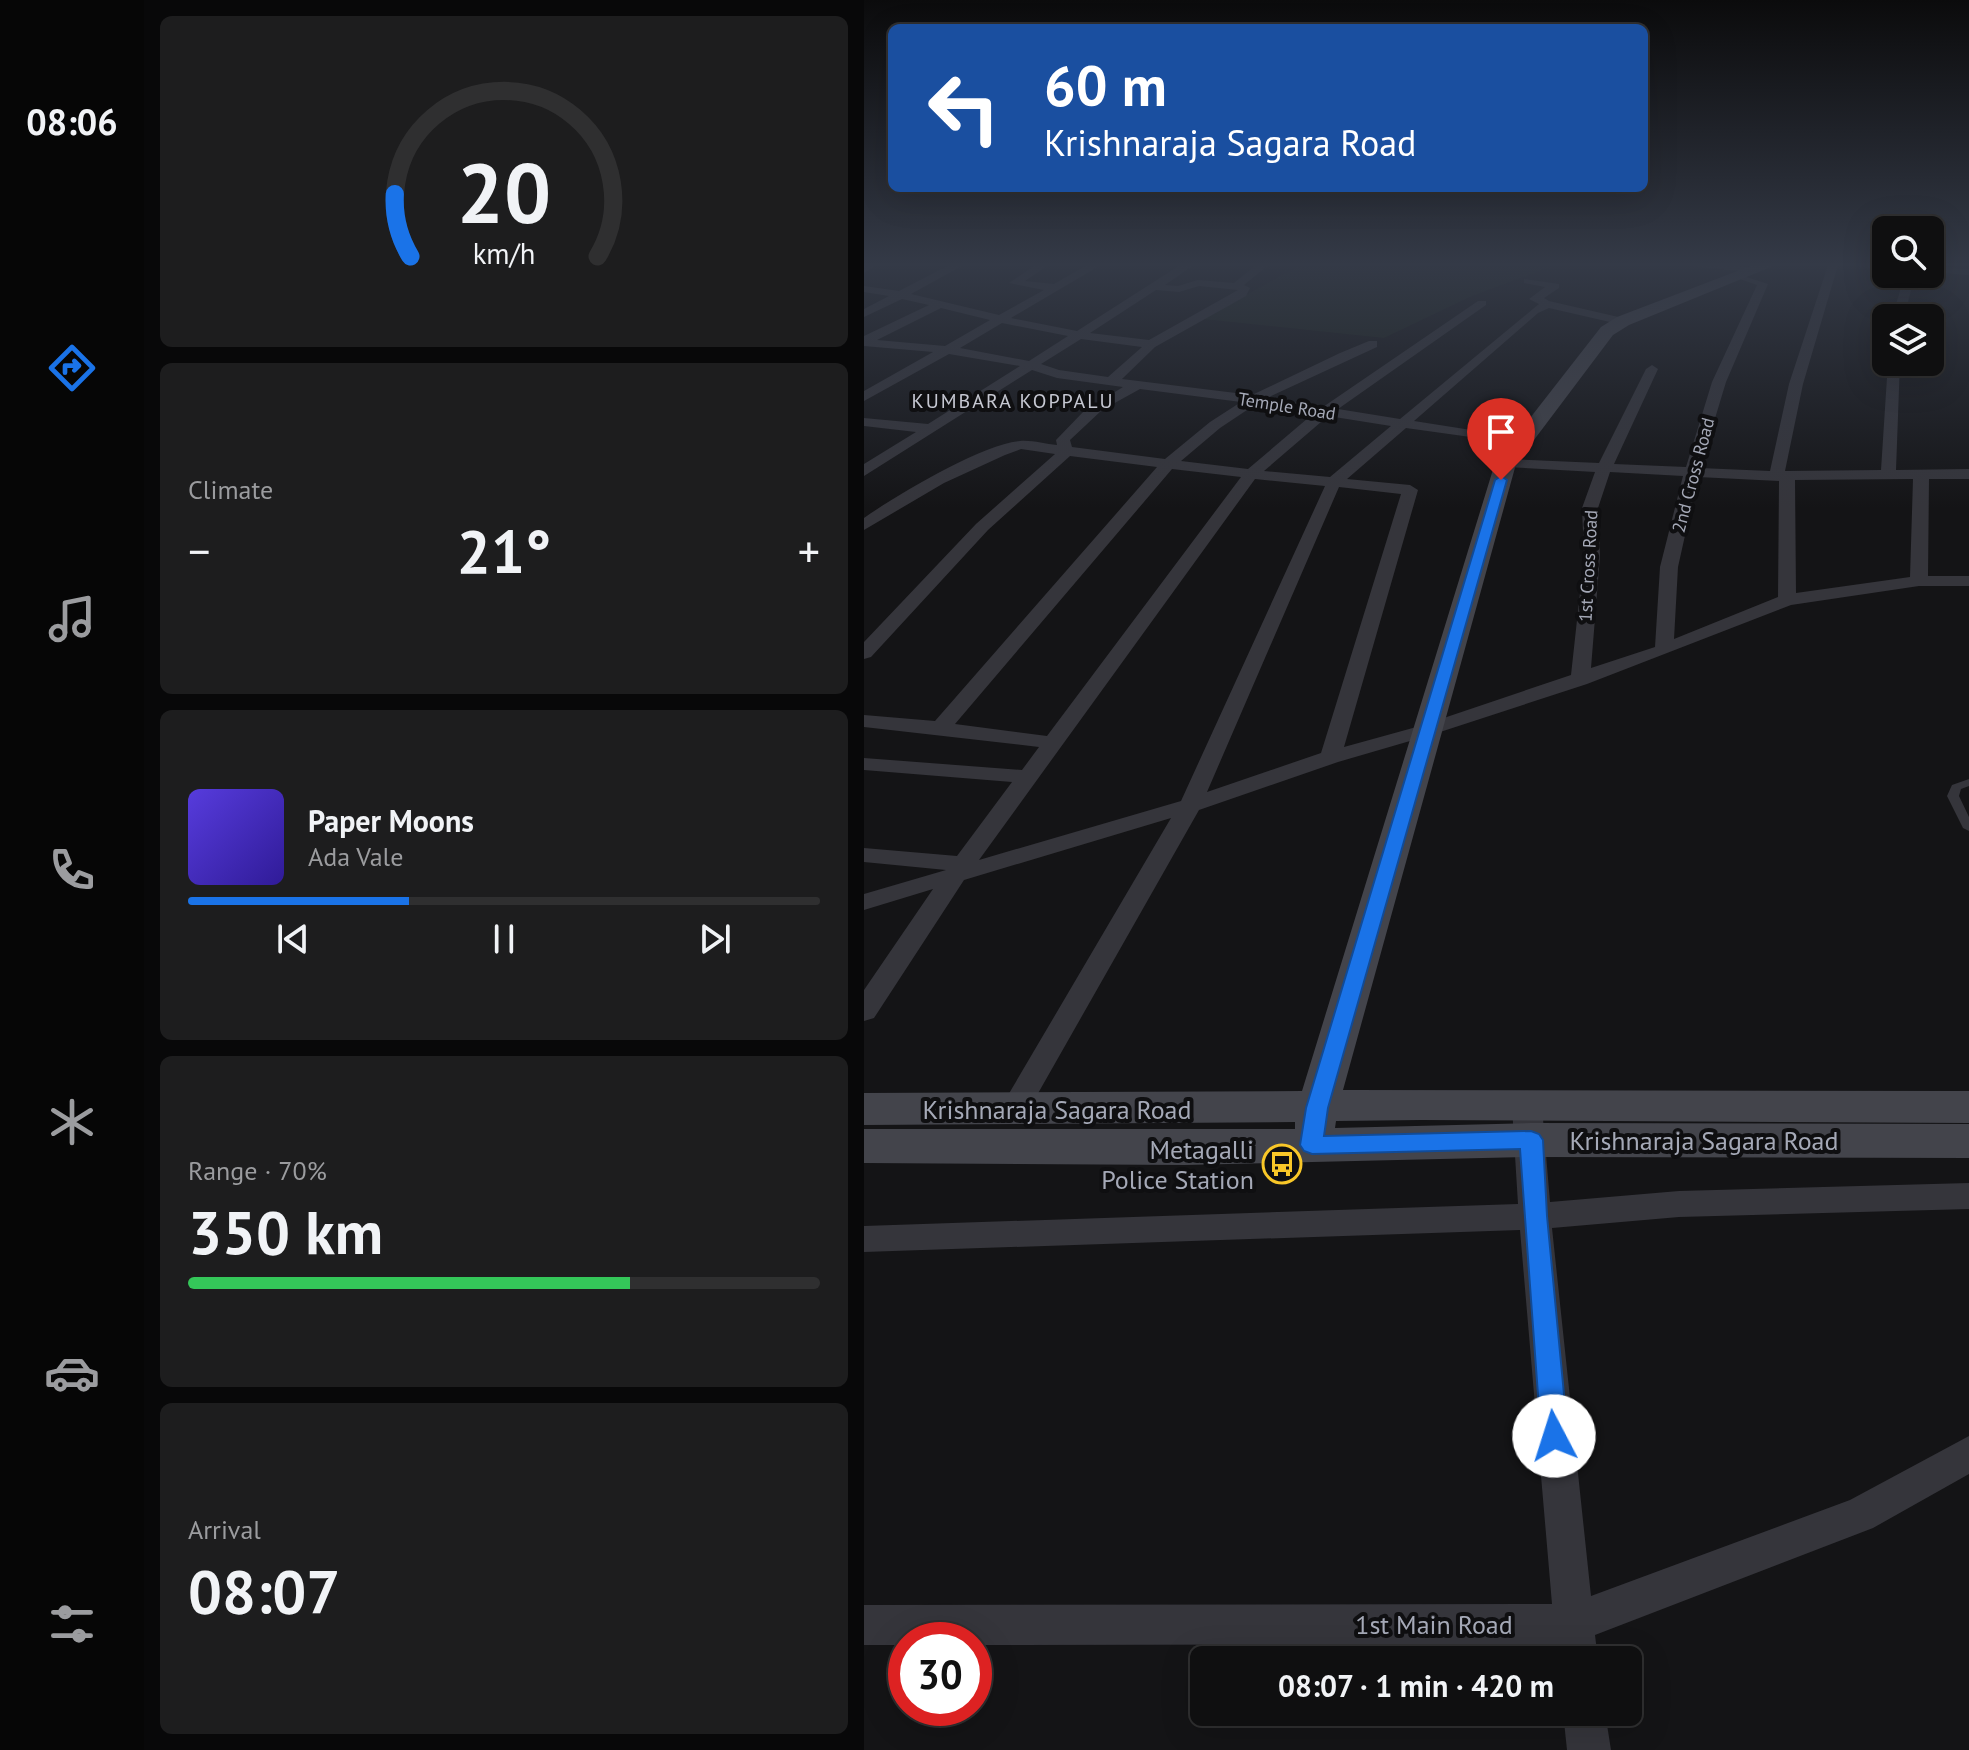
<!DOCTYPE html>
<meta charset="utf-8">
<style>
:root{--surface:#0f0f10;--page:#1d1d1e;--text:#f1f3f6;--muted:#9b9c9f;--line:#2f2f30;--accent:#1a73e8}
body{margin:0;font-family:"PT Sans",sans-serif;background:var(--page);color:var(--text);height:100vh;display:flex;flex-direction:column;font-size:30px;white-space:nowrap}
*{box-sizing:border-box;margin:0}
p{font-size:26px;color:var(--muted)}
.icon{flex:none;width:44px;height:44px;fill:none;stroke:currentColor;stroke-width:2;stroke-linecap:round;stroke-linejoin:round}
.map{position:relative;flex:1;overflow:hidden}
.drawer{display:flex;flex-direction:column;gap:16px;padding:16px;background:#080809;width:720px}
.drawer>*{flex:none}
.top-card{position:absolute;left:24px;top:24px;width:760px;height:168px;border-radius:12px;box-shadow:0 8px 32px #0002,0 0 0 2px var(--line);background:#1a4fa0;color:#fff;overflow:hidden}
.controls{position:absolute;left:1008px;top:216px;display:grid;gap:16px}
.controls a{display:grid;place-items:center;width:72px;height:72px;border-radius:12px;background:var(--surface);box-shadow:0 8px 32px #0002,0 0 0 2px var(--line);font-size:40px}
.speed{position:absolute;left:24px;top:1622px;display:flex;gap:16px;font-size:40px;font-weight:700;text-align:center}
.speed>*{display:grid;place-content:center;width:104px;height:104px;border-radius:50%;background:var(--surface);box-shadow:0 8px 32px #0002,0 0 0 2px var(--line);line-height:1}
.speed .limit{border:12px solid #d22;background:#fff;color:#111}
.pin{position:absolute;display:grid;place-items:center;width:68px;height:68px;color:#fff;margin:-82px -34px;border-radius:50% 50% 50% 0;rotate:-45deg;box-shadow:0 0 8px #0007}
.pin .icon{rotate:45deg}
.me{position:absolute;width:88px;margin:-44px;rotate:355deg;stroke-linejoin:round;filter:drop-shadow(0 0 6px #0008)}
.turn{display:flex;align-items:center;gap:28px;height:168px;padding:0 24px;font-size:36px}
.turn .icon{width:104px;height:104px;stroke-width:2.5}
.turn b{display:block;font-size:56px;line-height:68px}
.big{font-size:60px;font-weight:800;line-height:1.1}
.drawer .widget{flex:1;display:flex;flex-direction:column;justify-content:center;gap:12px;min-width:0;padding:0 28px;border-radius:12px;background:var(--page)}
.drawer .dial{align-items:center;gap:0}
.dial svg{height:208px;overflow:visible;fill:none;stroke:var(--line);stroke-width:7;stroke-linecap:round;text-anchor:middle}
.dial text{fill:var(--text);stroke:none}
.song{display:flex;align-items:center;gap:24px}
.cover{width:96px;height:96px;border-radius:12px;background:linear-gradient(135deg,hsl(250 70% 55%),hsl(250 70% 35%))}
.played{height:8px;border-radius:4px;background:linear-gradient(90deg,var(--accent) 35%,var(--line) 35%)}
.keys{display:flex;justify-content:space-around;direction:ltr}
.heat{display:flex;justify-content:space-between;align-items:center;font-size:44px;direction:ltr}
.charge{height:12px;border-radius:6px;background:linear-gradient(90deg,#34c759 70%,var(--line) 0)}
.trip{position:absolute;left:326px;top:1646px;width:452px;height:80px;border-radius:12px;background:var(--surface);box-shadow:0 8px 32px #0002,0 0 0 2px var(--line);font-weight:800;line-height:80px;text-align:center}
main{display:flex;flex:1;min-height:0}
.menu{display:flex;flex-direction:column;width:144px;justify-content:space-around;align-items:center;background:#060606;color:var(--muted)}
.menu .icon{width:56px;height:56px}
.menu .active{color:var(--accent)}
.menu b{font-size:36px;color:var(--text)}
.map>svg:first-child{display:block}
.green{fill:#1a211b}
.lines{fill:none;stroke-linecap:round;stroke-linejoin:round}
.lane{fill:#35353b;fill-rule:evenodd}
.street{fill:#35353b;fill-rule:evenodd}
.secondary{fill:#43444b;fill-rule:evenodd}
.route{fill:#1a73e8;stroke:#114b97;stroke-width:2}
.labels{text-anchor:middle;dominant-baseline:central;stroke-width:8;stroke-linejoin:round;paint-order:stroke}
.far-street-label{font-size:18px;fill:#a5a9b7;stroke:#0f0f11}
.far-neighbourhood-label{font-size:20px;letter-spacing:2px;fill:#c6c8d2;stroke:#0f0f11}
.near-street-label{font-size:26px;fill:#a5a9b7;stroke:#0f0f11}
.near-poi-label{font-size:26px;fill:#a5a9b7;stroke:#0f0f11;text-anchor:end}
</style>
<main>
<nav class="menu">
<b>08:06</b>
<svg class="icon active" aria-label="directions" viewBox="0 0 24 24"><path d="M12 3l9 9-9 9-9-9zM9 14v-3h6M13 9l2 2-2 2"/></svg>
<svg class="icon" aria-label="music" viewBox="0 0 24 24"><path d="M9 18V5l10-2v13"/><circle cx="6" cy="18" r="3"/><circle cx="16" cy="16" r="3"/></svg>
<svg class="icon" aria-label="phone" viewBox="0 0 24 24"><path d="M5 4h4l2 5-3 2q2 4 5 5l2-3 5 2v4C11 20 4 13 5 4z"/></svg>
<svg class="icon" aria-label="climate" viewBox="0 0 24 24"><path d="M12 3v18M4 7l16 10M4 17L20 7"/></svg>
<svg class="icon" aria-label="car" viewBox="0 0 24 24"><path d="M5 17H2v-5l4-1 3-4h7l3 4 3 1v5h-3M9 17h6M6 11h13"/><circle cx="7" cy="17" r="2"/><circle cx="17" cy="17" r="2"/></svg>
<svg class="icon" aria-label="filters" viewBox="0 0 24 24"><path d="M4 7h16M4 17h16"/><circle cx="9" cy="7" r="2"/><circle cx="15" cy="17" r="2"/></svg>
</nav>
<section class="drawer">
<div class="widget dial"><svg viewBox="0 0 100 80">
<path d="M14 69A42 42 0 1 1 86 69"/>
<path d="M14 69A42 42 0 0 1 8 45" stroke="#1a73e8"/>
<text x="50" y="56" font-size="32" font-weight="700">20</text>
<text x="50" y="72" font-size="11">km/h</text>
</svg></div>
<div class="widget"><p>Climate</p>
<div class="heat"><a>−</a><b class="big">21°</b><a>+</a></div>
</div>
<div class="widget">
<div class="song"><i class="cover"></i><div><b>Paper Moons</b><p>Ada Vale</p></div></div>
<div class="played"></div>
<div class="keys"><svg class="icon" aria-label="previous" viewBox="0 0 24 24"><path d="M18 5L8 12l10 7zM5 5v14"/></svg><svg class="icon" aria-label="pause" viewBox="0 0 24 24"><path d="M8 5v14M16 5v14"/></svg><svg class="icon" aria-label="next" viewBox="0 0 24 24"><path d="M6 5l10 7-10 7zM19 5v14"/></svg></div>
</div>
<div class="widget"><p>Range · 70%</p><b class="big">350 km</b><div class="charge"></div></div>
<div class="widget"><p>Arrival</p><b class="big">08:07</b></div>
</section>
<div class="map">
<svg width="1105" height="1750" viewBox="0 0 1105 1750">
<rect width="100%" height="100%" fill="#141416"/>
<path class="green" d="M440 263H697L608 296 520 338 339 319Z"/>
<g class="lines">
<path class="lane" d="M1105 779V786L1097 789 1095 796 1105 817V831L1099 828 1083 796 1088 785Z"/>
<g class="street">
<path d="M4 262H17L0 273V265Z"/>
<path d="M91 262H105L47 294 135 315 180 290 145 283 176 262H189L161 281 190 284 228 262H242L147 318 213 331 321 262H334L301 285 314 286 334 280 370 283 396 262H408L380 285 386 288 382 296 291 347 258 379 388 395 476 353 505 341H513V347L403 398 459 407 614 301H622V305L474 409 536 419 675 304 665 299 681 287 660 283V279L695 284V288L680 298 685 301 763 319V323L759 325 685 308 674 313 550 421 658 438 665 442 663 445 542 428 483 479 546 485 554 490 480 747 556 726 707 675 720 556 718 508 731 472 642 467 635 463 642 459 735 463 782 369 788 365 794 369 750 464 822 467 848 382 893 285 873 278V274L904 284 862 382 836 468 906 471 925 384 965 262 1022 263V269L974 265 939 384 921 471 1017 470 1024 362H1036L1032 470 1105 469V479H1065L1064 576H1105V586H1055L927 605 723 684 570 734 474 762 335 810 160 1118 150 1121 140 1118 135 1110 140 1102 307 818 100 880 10 1018 0 1021V990L69 889 0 910V894L82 870 0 862V848L93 856 148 782 0 770V758L158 770 175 747 0 727V715L71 721 293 467 206 456 124 530 7 657 0 659V642L112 524 191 454 157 449 141 455 80 483 0 530V518C31 496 120 443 156 441 168 440 181 444 193 445L192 440 220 411 259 387 193 378 168 370 0 476V464L52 432 0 426V418L64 424 156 366 85 354 0 401V391L69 352 0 346V336L65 305 38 299 0 317V309L25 296 0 292V286L35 291ZM335 286 374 290 285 340 226 333 292 290 315 292ZM77 308 126 320 81 346 13 340ZM138 323 204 336 165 361 96 348ZM217 339 278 347 244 377 195 370 177 364ZM276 389 377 402 346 422 301 459 208 447 206 440 238 410ZM392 404 450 413 384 469 317 461 356 428ZM464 416 527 426 466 477 400 471ZM308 469 377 477 183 736 91 724ZM746 472 819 476 796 567 791 647 727 668 736 556 734 508ZM834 477 915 481 914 597 810 639 814 567ZM391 479 461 486 317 801 115 860ZM1049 479 1046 577 932 593 931 480ZM475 487 537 494 457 753 343 792Z"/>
<path d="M790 262 893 267 898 270 893 273Z"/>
<path d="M1066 266 1105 269V275L1066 272Z"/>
<path d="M1041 274H1051L1040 318H1028Z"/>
<path d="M663 1096 673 1099 678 1107 686 1202 815 1191 1105 1183V1209L815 1217 688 1228 727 1596 986 1500 1105 1436V1474L1009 1528 731 1635 734 1660H692L691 1644 110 1645V1640H42V1645H0V1605L688 1604 656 1230 0 1252V1226L654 1204 648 1107 653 1099Z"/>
<path d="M699 1712H741L747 1750H703Z"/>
</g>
<path class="secondary" d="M897 262H919L765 325 749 335 652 464 479 1090 1105 1091V1123L557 1120 472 1121 471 1128 667 1123 1105 1124V1158L667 1157 321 1165 0 1163V1129H431V1122L0 1125V1093L438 1091 631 463 737 327 753 317Z"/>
</g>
<linearGradient id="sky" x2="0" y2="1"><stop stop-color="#0b0b0c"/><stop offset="0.52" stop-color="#343a47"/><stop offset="1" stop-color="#343a47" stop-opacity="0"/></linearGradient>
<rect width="1105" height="508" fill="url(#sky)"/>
<path class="route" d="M637 476 643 480 464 1108 460 1136 667 1131 675 1134 679 1140 683 1216 704 1436 700 1445 690 1449 681 1445 677 1436 656 1149 448 1154 440 1151 436 1145 442 1108 631 480Z"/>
<defs>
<symbol id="bus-ring" viewBox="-11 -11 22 22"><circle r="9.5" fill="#0f0f11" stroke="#f9c728" stroke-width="1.5"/><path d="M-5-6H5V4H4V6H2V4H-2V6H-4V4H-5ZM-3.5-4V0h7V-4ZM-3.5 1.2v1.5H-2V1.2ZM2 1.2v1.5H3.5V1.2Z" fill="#f9c728"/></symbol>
</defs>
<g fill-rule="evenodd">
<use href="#bus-ring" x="396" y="1142" width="44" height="44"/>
</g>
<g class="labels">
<g class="far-street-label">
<text transform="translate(423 406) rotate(9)">Temple Road</text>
<text transform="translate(829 475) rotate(-75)">2nd Cross Road</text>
<text transform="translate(724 566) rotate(-87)">1st Cross Road</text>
</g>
<g class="far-neighbourhood-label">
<text x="149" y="401">KUMBARA KOPPALU</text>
</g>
<g class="near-street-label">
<text x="193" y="1109">Krishnaraja Sagara Road</text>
<text x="840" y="1140">Krishnaraja Sagara Road</text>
<text x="570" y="1624">1st Main Road</text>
</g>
<g class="near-poi-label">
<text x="390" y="1149">Metagalli<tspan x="390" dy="30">Police Station</tspan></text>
</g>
</g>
</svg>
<div class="controls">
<a><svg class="icon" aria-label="search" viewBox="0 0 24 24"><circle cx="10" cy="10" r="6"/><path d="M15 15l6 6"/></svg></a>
<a><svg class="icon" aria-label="layers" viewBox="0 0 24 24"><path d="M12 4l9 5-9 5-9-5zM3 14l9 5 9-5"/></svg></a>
</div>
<div class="speed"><div class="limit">30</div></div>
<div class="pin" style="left:637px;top:480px;background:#d93025"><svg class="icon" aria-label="arrive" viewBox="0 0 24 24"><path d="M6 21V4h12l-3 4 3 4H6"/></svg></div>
<svg class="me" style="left:690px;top:1436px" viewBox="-20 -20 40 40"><circle r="19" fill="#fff"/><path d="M0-13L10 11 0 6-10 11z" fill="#1a73e8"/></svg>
<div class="trip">08:07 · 1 min · 420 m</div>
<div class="top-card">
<div class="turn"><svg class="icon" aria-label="left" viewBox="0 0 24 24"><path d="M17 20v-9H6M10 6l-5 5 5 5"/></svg><div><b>60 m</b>Krishnaraja Sagara Road</div></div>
</div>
</div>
</main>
